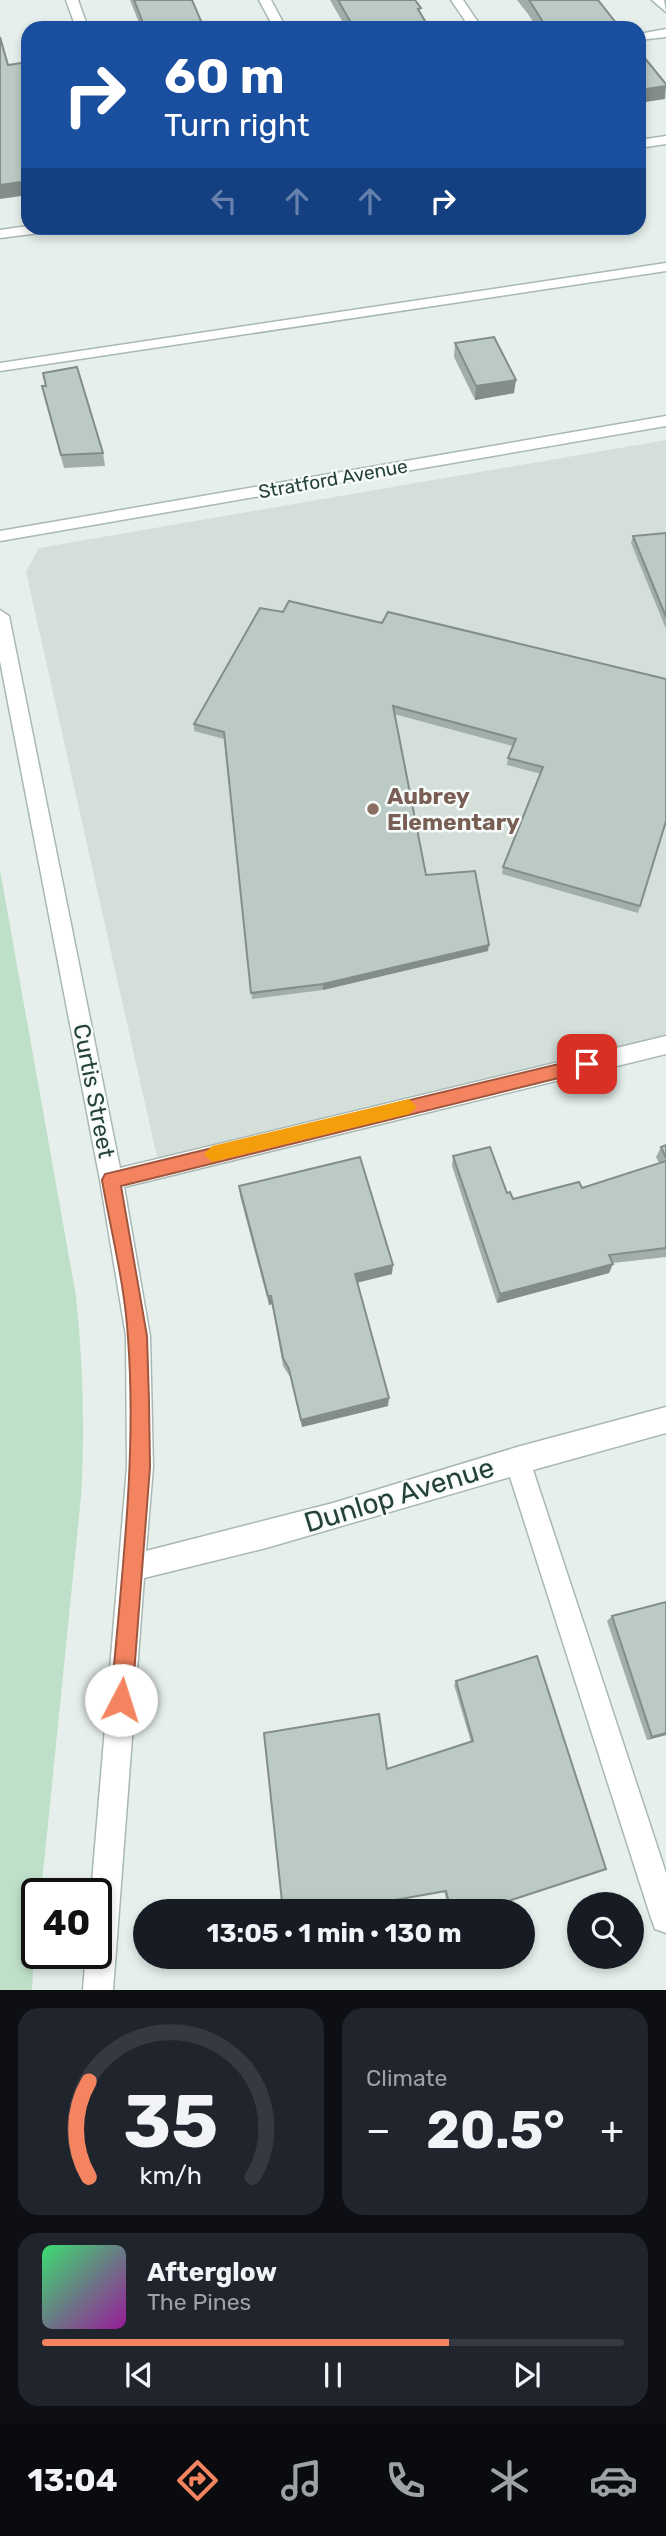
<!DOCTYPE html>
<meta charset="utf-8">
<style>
:root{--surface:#171b24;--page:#20242c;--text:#f1f3f6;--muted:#9ea1a6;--line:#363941;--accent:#f4845f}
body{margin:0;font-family:Rubik,sans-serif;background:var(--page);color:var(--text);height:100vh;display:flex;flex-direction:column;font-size:26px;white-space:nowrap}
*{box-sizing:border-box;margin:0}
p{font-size:23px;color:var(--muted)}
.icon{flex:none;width:38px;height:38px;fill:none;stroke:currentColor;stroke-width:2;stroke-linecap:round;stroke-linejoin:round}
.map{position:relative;height:1990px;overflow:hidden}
.drawer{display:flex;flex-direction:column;gap:18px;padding:18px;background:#0d0f14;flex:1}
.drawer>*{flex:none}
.guide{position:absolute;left:21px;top:21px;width:625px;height:214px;border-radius:21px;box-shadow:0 4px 10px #0003;background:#1a4fa0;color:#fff;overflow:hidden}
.controls{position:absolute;left:567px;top:1892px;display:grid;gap:14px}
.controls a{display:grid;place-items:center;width:77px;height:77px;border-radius:50%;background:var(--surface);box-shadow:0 4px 10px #0003;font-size:35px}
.speed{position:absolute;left:21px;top:1878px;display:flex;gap:14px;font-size:35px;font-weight:700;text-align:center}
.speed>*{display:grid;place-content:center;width:91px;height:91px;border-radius:50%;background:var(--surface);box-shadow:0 4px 10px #0003;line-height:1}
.speed .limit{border:4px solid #111;border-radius:10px;background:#fff;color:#111}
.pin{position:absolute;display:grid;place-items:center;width:60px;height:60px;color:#fff;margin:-30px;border-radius:14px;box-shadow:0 4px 10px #0006}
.me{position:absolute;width:77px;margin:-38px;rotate:5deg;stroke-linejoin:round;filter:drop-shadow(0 0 5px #0008)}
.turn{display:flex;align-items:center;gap:24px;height:147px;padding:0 28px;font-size:32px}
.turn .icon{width:91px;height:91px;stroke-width:2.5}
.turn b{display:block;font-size:49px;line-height:60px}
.lanes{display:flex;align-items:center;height:66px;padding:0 28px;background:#0003;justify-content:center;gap:35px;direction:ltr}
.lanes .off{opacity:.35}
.big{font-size:52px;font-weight:700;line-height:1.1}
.drawer .widget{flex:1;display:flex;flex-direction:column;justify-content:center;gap:10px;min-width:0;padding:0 24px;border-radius:21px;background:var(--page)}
.drawer .dial{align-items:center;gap:0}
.dial svg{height:182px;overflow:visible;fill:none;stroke:var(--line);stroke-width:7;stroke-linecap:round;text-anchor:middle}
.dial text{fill:var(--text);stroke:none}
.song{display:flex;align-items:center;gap:21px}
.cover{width:84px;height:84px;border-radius:10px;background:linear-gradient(135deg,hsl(140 70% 55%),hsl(300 70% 35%))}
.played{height:7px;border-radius:4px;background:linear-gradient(90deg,var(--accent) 70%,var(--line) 70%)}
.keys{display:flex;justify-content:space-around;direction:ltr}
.heat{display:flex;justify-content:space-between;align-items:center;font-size:38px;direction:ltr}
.drawer .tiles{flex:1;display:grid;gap:18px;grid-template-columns:1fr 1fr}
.widget:last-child{grid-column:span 2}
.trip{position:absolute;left:133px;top:1899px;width:402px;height:70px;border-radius:35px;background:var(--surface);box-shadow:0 4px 10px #0003;font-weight:700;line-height:70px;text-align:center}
.dock{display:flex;height:112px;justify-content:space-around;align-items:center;background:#090b0e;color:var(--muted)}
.dock .icon{width:49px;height:49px}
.dock .current{color:var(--accent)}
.dock b{font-size:32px;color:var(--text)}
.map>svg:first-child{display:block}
.built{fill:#d4dfda}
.green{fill:#bfe0c8}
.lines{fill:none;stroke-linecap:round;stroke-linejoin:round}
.minor-casing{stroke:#a8b8b2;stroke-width:3}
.minor{fill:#fff;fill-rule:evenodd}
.wall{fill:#a1aea9}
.shaded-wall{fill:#838d89}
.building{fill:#bbcac4;stroke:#838d89;stroke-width:2}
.route{fill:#f4845f;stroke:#9f563e;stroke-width:2}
.slow{fill:#f59e0b}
.education-dot{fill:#8d6e63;stroke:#f7fbf9;stroke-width:2.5}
.labels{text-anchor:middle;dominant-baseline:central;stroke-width:5;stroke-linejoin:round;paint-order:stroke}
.far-street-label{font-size:19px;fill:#24423a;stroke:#f7fbf9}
.education-label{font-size:23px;font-weight:bold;fill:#785e54;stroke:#f7fbf9;text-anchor:start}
.street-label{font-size:23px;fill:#24423a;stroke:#f7fbf9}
.near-street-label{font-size:28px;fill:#24423a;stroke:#f7fbf9}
</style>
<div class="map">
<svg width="666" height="1990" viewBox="0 0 666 1990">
<rect width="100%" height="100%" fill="#e6efeb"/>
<path class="built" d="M666 440V1045L159 1166 26 572 39 548Z"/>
<path class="green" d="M0 870 76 1296C83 1363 85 1429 81 1497L41 1893 37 1894 32 1990H0Z"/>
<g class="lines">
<defs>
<g id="minor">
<path d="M66 0H78L88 28H76Z"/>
<path d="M259 0H271L286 28H274Z"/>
<path d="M451 0H463L482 28H470Z"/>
<path d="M652 0H664L666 12Z"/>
<path d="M666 29V37L639 40V34Z"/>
<path d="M666 136V144L639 148V140Z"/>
<path d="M28 226 54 228 47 232 0 238V230Z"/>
<path d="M666 263V271L0 371V363Z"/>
<path d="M666 416V426L0 541V531Z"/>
<path d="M0 610 9 616 120 1168 666 1036V1054L124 1187 150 1336 153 1467 146 1551 333 1503 517 1447 666 1407V1433L533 1470 666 1873V1933L655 1929 651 1918 510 1477 266 1548 144 1578 113 1990H83L86 1953H96V1894H91L127 1467 126 1336 100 1180 0 661Z"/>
</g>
</defs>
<use href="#minor" class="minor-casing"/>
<use href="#minor" class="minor"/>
</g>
<g class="wall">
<path d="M130 0H192L204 28H141Z"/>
<path d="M330 0H415L421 13 429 28H346Z"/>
<path d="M517 0H598L620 28H537L528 14Z"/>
<path d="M455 343 514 393 475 400 454 357Z"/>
<path d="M43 373 103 453 105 466 64 468 45 400 42 386H45Z"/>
<path d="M666 533V629L631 543 633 536Z"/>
<path d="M289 601 666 821 638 913 502 874 503 867 541 774 507 765 508 758 513 746 394 714 426 875 488 951 323 990 252 999 224 739 194 731V724L283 612Z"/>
<path d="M666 1145V1257L613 1263 609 1273 497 1303 452 1166 453 1156 507 1193 513 1199 582 1188 659 1163 656 1157 661 1147Z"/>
<path d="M239 1186 392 1274 357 1283 388 1406 302 1427 290 1377 283 1366 272 1304 269 1305 240 1196Z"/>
<path d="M612 1616 666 1735 647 1740 607 1621Z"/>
<path d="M537 1656 478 1911H449L444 1891 387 1769 471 1742 454 1685 456 1681Z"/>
</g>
<g class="shaded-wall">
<path d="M666 86 665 99 639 103V90Z"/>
<path d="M28 181V195L0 199V185Z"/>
<path d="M516 380 514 393 475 400 476 386Z"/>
<path d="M489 945 488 951 323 990V984Z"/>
<path d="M613 1264 609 1273 497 1303 500 1294Z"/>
<path d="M393 1265 392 1274 355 1283V1274Z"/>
<path d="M268 1296H271L272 1304 269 1305Z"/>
<path d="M389 1398 388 1406 302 1427 301 1420Z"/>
<path d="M666 1733V1735L647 1740 652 1737Z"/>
</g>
<g class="building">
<path d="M134 0H192L204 28H145Z"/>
<path d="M338 0H415L421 8 418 9 429 28H354Z"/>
<path d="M529 0H598L620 28H547Z"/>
<path d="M0 37 8 65 27 62 28 65V181L0 185Z"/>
<path d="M639 51 666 84V86L639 90Z"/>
<path d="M494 337 516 380 476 386 455 343Z"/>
<path d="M77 367 103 453 61 455 42 386H46L43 373Z"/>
<path d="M666 533V617L633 536Z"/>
<path d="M289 601 382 623 388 612 666 679V821L640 906 503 867 543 767 508 758 516 739 393 706 426 875 475 871 489 945 323 984 251 993 224 732 194 724 260 608 283 612Z"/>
<path d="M666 1145V1158L661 1147Z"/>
<path d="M490 1147 507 1193 510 1192 513 1199 579 1182 582 1188 666 1161V1248L609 1255 613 1264 500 1294 453 1156Z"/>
<path d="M360 1157 393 1265 355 1274 389 1398 301 1420 289 1369 283 1358 271 1296H268L239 1186Z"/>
<path d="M666 1602V1733L652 1737 612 1616Z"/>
<path d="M537 1656 606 1869 478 1911H451L446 1891 333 1911H283L264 1733 379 1714 387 1769 473 1741 456 1681Z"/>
</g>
<path class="route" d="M587 1057 595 1064 587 1071 121 1186 147 1336 149 1401 150 1467 132 1700 129 1707 121 1710 114 1707 111 1700C121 1580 137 1458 128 1338 125 1285 111 1232 102 1180L105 1174Z"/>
<path class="slow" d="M409 1099 417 1107 409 1114 212 1162 204 1154 212 1146Z"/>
<circle class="education-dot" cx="373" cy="809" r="7"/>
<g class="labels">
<g class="far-street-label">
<text transform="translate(333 479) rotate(-10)">Stratford Avenue</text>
</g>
<g class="education-label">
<text x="387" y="796">Aubrey<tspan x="387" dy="26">Elementary</tspan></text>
</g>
<g class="street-label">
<text transform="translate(94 1091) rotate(79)">Curtis Street</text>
</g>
<g class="near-street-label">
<text transform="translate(399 1495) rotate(-17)">Dunlop Avenue</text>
</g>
</g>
</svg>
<div class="controls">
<a><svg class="icon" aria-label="search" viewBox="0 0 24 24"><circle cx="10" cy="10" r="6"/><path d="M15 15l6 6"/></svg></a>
</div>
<div class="speed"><div class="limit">40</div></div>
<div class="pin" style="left:587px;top:1064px;background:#d93025"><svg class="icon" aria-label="arrive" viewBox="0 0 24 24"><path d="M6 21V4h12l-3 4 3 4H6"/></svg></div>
<svg class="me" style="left:121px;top:1700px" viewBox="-20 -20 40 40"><circle r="19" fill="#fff"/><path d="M0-13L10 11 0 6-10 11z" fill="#f4845f"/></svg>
<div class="trip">13:05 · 1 min · 130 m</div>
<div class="guide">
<div class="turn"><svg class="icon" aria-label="right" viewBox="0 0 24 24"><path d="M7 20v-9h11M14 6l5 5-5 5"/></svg><div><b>60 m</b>Turn right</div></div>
<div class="lanes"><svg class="icon off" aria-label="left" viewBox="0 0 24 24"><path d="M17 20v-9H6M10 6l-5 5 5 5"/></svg><svg class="icon off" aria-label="ahead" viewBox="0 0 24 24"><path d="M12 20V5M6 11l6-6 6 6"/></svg><svg class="icon off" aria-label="ahead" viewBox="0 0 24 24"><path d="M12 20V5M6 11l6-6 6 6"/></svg><svg class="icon" aria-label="right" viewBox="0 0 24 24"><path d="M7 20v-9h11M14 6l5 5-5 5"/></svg></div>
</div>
</div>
<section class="drawer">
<div class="tiles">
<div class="widget dial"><svg viewBox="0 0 100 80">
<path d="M14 69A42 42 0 1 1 86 69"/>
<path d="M14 69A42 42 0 0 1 14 27" stroke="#f4845f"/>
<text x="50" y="56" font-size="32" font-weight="700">35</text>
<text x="50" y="72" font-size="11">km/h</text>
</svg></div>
<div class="widget"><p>Climate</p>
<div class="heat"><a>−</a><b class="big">20.5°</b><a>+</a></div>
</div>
<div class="widget">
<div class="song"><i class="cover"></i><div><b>Afterglow</b><p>The Pines</p></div></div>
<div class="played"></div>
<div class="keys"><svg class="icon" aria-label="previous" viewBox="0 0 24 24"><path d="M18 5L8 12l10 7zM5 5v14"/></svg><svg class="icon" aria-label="pause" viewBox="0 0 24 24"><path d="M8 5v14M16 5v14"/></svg><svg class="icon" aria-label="next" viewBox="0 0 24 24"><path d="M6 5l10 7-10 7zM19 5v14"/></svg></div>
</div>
</div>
</section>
<nav class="dock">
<b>13:04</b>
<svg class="icon current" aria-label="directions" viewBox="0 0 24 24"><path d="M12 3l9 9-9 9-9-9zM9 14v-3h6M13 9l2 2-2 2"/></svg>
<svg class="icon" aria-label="music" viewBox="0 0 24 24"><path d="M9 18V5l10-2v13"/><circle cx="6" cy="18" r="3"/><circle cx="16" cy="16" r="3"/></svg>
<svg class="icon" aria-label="phone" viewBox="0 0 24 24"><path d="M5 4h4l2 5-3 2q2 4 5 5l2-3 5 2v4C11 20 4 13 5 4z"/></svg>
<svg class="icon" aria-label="climate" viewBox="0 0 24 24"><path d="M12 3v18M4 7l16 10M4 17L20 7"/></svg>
<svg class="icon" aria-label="car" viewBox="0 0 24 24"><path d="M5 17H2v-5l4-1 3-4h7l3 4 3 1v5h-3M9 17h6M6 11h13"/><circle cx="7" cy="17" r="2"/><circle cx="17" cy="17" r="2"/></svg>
</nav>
